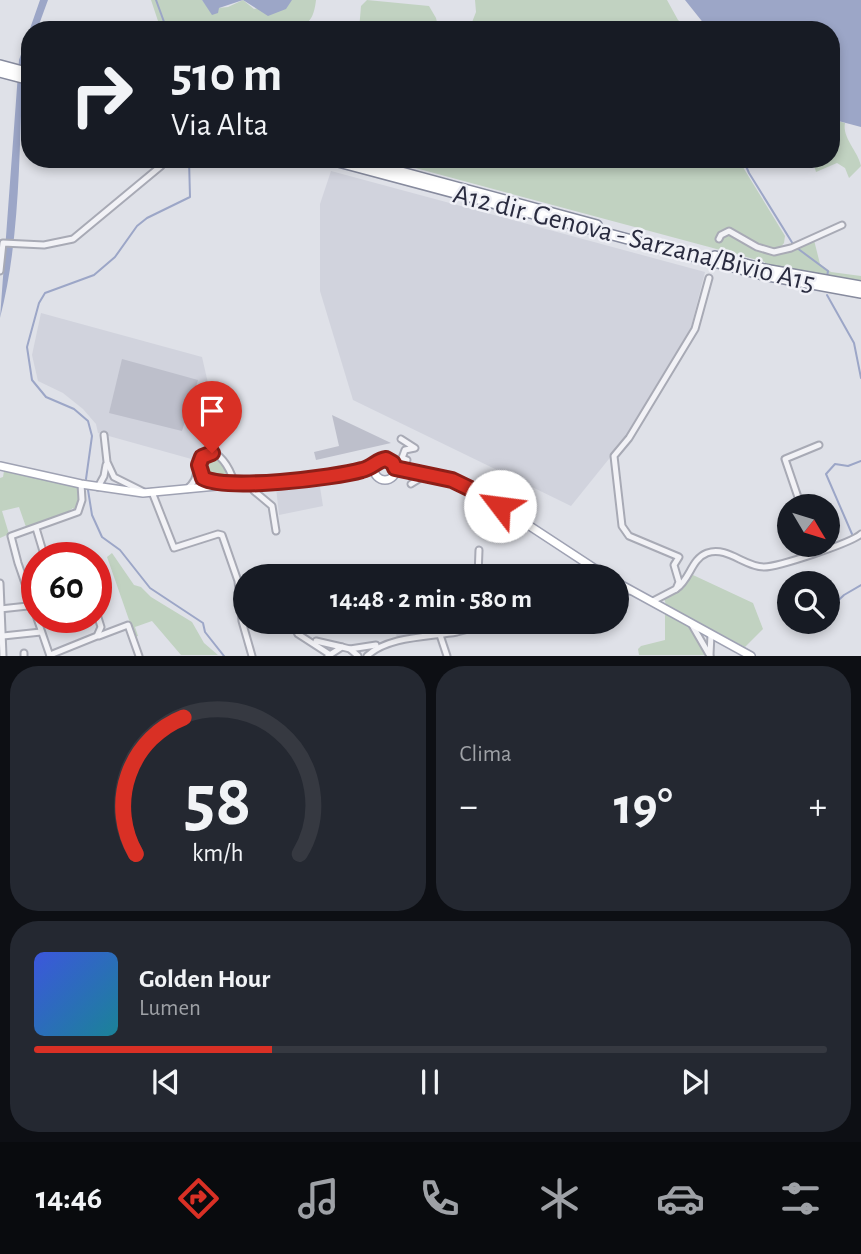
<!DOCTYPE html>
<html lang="it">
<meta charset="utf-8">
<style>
:root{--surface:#171b24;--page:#242831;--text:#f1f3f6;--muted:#9ea1a6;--line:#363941;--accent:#d93025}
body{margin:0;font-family:"Alegreya Sans",sans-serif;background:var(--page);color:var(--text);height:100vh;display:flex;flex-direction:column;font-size:26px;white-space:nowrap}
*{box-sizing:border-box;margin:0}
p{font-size:23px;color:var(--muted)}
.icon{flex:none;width:38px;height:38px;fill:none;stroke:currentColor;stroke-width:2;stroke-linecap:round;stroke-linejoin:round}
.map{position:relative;height:656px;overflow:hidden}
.side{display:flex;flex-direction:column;gap:10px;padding:10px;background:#0d0f14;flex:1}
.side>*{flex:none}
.hud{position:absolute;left:21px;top:21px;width:819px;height:147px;border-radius:28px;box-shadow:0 4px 10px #0003;background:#171b24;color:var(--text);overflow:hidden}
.needle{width:46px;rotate:128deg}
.buttons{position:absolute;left:777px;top:494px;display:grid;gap:14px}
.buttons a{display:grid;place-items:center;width:63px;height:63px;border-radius:50%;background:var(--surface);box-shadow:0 4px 10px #0003;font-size:35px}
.speed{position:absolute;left:21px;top:542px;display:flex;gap:14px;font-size:35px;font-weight:700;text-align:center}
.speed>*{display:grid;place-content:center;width:91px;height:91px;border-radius:50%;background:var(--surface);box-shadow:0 4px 10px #0003;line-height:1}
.speed .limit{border:10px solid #d22;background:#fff;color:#111}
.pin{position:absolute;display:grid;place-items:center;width:60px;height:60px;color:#fff;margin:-72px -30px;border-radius:50% 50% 50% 0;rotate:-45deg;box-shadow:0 0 7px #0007}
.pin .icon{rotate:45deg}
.me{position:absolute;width:77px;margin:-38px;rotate:300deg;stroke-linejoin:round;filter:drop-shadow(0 0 5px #0008)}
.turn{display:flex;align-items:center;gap:24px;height:147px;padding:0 35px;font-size:32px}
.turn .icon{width:91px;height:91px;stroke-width:2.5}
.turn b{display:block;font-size:49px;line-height:60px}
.big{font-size:52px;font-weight:600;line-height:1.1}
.side .card{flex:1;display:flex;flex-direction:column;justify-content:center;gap:10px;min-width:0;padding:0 24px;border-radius:28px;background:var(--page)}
.side .dial{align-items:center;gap:0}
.dial svg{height:182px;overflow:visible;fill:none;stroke:var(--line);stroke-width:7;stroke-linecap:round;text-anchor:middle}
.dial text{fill:var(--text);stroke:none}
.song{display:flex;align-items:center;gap:21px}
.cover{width:84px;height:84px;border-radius:10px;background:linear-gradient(135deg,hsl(230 70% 55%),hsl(190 70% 35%))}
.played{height:7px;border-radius:4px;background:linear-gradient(90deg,var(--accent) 30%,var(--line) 30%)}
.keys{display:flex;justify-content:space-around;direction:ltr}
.heat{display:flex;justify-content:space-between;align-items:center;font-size:38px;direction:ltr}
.side .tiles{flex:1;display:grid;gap:10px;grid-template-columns:1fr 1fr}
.card:last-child{grid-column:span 2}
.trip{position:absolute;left:233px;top:564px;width:396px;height:70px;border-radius:35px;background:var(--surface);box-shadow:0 4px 10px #0003;font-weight:600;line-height:70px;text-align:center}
.tabs{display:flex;height:112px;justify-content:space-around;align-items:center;background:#090b0e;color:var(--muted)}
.tabs .icon{width:49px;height:49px}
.tabs .active{color:var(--accent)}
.tabs b{font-size:32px;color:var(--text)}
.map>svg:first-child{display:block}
.built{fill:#d1d3dd}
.green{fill:#c1d2c1}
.water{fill:#9ca6c7}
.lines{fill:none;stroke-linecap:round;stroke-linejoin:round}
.stream{stroke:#9ca6c7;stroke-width:2}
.building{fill:#bdbfcb}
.minor-tunnel{stroke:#bbbdc6;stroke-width:5;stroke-dasharray:5 2.5;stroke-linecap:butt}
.minor-casing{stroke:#a8aab5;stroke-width:9}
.major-casing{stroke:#9fa2b3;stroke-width:10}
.highway-casing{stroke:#878b9e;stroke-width:12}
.minor{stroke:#f2f2f6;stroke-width:5}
.major{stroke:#fff;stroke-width:7}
.highway{stroke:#fff;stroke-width:9}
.route-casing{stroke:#8d1f18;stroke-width:18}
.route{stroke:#d93025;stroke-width:12}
.labels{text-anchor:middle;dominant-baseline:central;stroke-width:5;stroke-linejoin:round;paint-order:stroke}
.street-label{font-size:28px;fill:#292b3f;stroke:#eff0f6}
</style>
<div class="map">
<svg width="861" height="656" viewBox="0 0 861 656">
<rect width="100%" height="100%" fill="#dfe1e8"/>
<g class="built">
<path d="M331 171 705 272 690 331 629 434 571 506 353 400 320 291V204Z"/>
<path d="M41 313 202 357 221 440 206 452 195 451V460L98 433 96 424 83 409 63 393 38 381 32 355Z"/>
<path d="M319 481 323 506 279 515 276 487Z"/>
<path d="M394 621H430L431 632 397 639Z"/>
</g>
<g class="green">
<path d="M151 0H202L209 9 228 7 243 0 254 9 292 0H316C314 16 311 24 294 30H161Z"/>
<path d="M367 0 429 6 436 18 439 30H359L361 6Z"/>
<path d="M475 0H667L678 20 690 30H469L476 12Z"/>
<path d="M831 119 845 123C842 138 858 151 861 166L849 178 845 168 837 163 816 172 812 159H831Z"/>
<path d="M382 159H738L785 236 784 243 775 254 814 240 820 264 831 272 861 276V286L764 269 765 262Z"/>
<path d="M212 456 224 464 230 479H210L204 474 202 464Z"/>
<path d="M4 471 77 487 80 504 75 511 73 508 61 517 26 527 19 507 2 511 9 534 0 538V478L3 477Z"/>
<path d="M112 553 134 585 141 587 151 597 192 622 204 643 218 655H181L152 621 135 627 138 636 135 637 107 557Z"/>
<path d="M693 575 753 603 763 629 745 647 666 605 664 598 682 589Z"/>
<path d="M665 613 691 627 707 655H639L638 649 641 646 665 640Z"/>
</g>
<g class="water">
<path d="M40 0H48L37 30H30C30 50 23 68 22 88 19 165 19 244 0 318L19 60Z"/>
<path d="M202 0H292L286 9 268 16 243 0 219 8 218 13 212 15Z"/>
<path d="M685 0H861V127L831 119V30H709Z"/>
</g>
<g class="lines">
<g class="stream">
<path d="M156 0 167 30"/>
<path d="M743 159 749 173 793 244"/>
<path d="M797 248 828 271 827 277"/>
<path d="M827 295 854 343 861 378"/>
<path d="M86 479 92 436 88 421 74 409 46 397 32 380 27 347 39 303 45 293 94 275 115 257 137 226 147 218 190 197 189 159"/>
<path d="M88 490 92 515 102 537 120 550 150 588 203 623 205 632 224 656"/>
<path d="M852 534 826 474 835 464 848 466 861 461"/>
<path d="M828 610 844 595 861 585"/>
</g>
</g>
<g class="building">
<path d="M122 359 198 380 182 431 109 413Z"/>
<path d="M332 415 391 443 316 460 314 452 339 446Z"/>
</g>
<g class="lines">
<path class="minor-tunnel" d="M232 476 254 491"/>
<defs>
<g id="minor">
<path d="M719 239 721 235 729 231 757 247 774 252 791 248 842 225"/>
<path d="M0 271 3 243 44 245 73 239 161 166"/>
<path d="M104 435 107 462 114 477 144 492"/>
<path d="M401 439 415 448 405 450 402 458 407 460"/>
<path d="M200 472 209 482 220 483"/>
<path d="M411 484 419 479 421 473"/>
<path d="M98 487 104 476 106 465"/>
<path d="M187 489C201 477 193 471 201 459 213 440 228 466 232 476"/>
<path d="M254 491 272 506 276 531"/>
<path d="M152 492 174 548 218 534 222 535 238 581 242 621 252 656"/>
<path d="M801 506 785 459 819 445"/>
<path d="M36 528 45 558"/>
<path d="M588 566 596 576"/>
<path d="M478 576 479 550"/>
<path d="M0 583 3 656"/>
<path d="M676 589C690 580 691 559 707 553 728 546 744 567 764 567 778 567 851 543 861 534"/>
<path d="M616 591H630"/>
<path d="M653 601 676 589 679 582 674 565 679 557 629 536 622 526 614 456 629 438 695 329 709 278"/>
<path d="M0 609 37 605"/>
<path d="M291 621 298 634 329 654"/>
<path d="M692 625 710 656"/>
<path d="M440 635 447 656"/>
<path d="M3 636 41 632"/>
<path d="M99 636 128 625 139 656"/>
<path d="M316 641 342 647"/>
<path d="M350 649 376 645"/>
<path d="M50 655 97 636 101 627 96 611"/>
<path d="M710 655 711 634"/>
<path d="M24 656V653"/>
<path d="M50 656 18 563 11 536 78 512 82 500 81 484"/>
<path d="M328 656 342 647 350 649 358 656"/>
<path d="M367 656C388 636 429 637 457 632 469 629 482 625 494 621"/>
</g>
<g id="major">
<circle cx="385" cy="469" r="11"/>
<path d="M0 466 81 484 143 493 344 474 364 470 375 464"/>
<path d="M395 468 452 480 481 494 606 576"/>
<path d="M616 582 751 656"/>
</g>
<g id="highway">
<path d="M0 65 30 73"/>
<path d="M0 72 30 80"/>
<path d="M327 159 763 275 861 293"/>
<path d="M353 159 597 225"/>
<path d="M715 256 764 269 861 286"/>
</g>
</defs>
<use href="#minor" class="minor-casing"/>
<use href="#major" class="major-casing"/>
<use href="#highway" class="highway-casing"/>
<use href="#minor" class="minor"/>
<use href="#major" class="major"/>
<use href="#highway" class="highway"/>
</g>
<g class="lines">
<defs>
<path id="route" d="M212 453 202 457 199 465 203 478C226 491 334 478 362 470 372 468 377 460 386 459L393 463 395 468 452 480 481 494 500 506"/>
</defs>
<use href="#route" class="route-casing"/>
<use href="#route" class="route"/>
</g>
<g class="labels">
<g class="street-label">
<text transform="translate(634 239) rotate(14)">A12 dir. Genova - Sarzana/Bivio A15</text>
</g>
</g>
</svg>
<div class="buttons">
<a><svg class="needle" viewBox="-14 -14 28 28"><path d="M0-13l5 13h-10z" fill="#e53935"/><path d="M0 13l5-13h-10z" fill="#9ea1a6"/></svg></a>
<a><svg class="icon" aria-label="search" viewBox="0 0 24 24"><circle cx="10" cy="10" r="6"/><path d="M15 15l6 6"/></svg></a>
</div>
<div class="speed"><div class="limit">60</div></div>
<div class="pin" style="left:212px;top:453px;background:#d93025"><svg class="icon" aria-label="arrive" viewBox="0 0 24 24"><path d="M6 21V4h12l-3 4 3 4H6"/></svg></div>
<svg class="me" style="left:500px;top:506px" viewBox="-20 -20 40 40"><circle r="19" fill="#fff"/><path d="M0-13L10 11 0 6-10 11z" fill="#d93025"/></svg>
<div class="trip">14:48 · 2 min · 580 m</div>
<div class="hud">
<div class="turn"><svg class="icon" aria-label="right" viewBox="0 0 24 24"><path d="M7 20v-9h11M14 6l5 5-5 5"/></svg><div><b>510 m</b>Via Alta</div></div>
</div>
</div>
<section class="side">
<div class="tiles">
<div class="card dial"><svg viewBox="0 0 100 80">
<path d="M14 69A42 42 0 1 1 86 69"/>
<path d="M14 69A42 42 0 0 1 35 9" stroke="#d93025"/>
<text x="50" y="56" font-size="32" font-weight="700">58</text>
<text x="50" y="72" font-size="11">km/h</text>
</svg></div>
<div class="card"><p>Clima</p>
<div class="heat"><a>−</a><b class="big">19°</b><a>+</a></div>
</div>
<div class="card">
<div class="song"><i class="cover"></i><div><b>Golden Hour</b><p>Lumen</p></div></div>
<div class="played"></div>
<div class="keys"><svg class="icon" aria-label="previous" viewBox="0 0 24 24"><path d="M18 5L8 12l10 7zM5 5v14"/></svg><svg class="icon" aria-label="pause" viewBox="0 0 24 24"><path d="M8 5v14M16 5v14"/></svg><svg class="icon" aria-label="next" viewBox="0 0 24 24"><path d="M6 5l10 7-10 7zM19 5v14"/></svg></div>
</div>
</div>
</section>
<nav class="tabs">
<b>14:46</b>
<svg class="icon active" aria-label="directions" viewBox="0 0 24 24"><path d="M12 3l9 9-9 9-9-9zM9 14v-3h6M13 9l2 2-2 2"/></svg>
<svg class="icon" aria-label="music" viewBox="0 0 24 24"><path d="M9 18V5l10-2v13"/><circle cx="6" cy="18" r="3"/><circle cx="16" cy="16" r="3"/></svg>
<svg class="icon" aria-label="phone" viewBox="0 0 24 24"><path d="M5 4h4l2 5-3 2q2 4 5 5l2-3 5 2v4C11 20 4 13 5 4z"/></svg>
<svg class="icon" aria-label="climate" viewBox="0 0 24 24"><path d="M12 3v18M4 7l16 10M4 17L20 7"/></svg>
<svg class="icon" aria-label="car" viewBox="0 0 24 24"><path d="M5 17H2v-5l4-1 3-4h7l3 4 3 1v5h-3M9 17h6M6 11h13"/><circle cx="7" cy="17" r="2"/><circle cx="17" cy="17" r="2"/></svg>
<svg class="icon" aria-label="filters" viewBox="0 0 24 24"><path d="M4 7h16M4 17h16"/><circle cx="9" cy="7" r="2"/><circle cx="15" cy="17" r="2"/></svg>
</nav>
